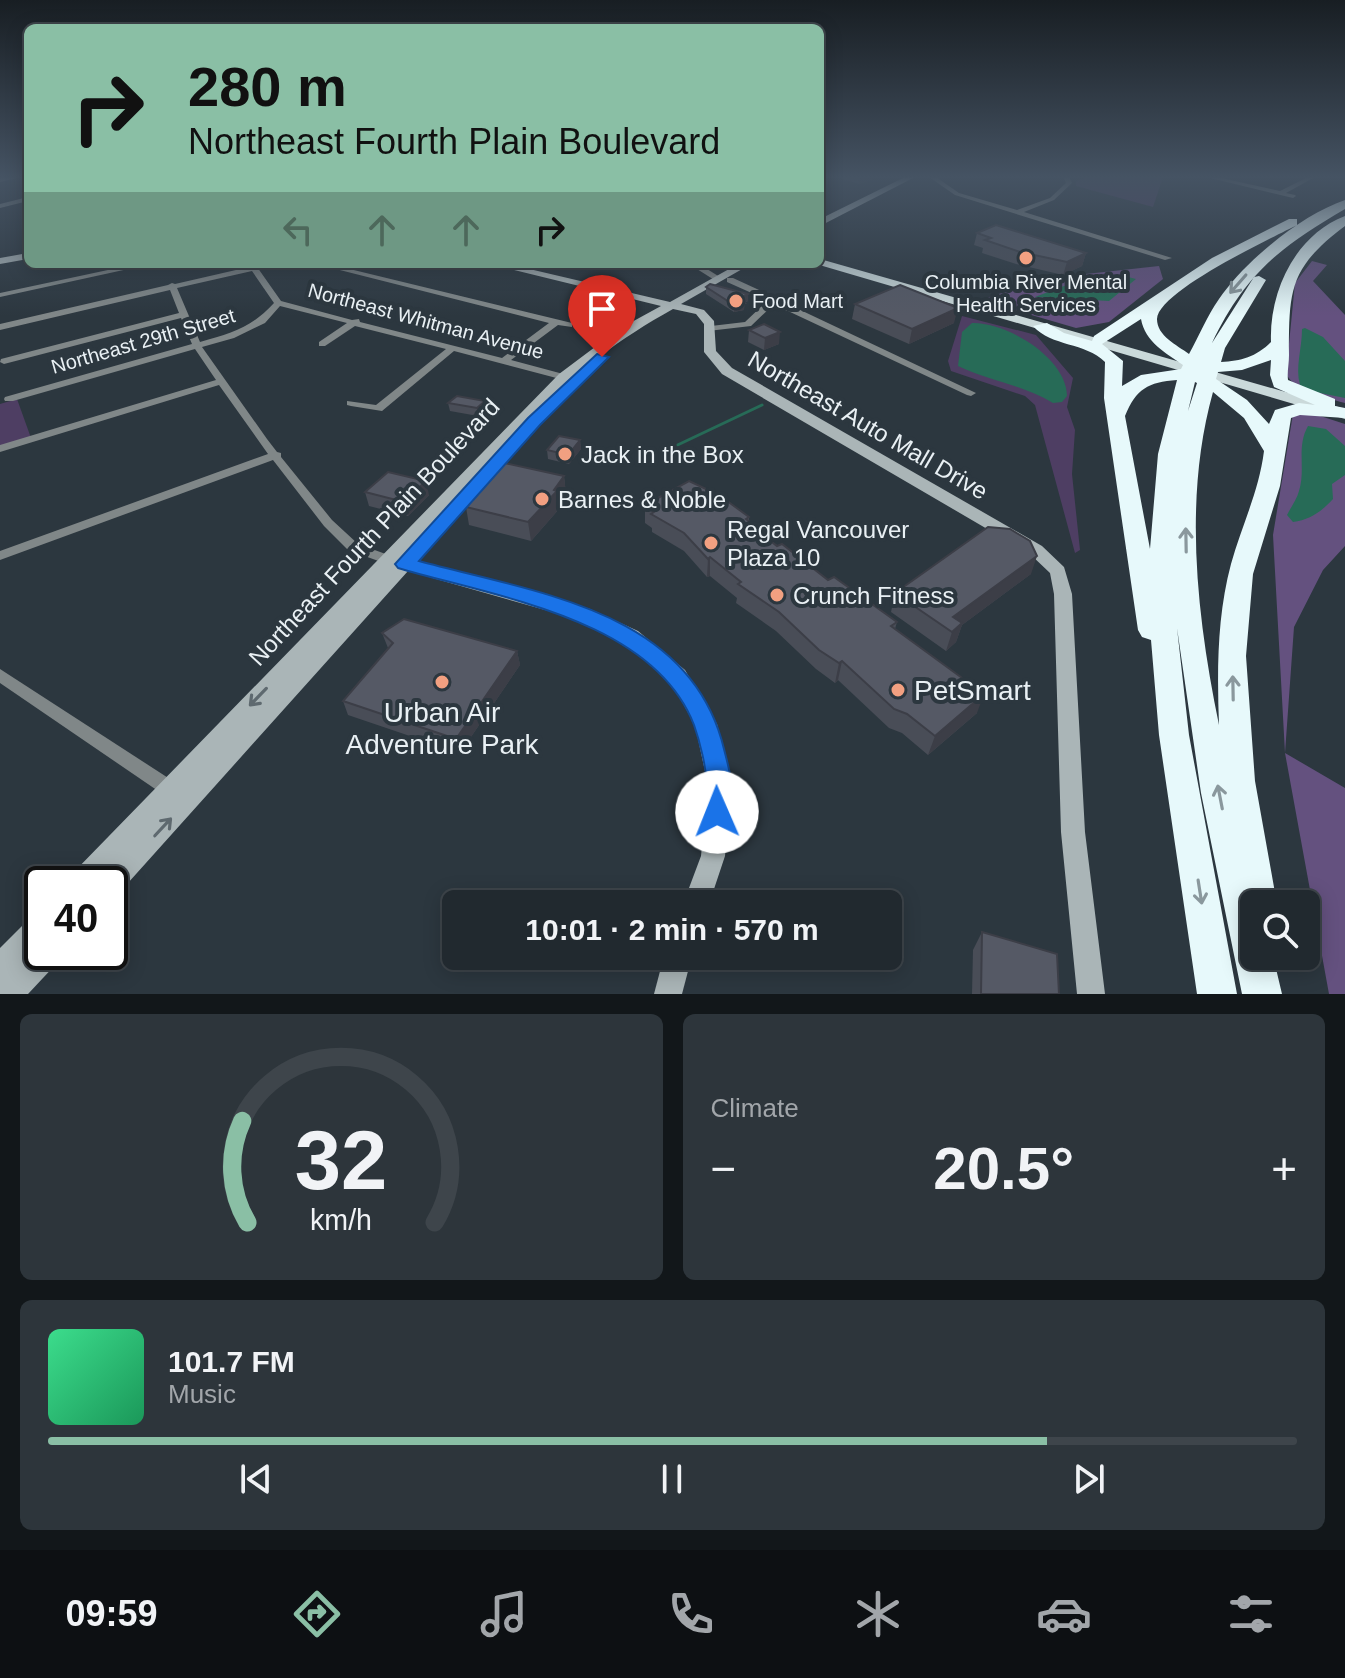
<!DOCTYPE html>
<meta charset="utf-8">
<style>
:root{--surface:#21292f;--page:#2d353b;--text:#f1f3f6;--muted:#a2a6aa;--line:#3e454b;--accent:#8abfa5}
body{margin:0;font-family:Helvetica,sans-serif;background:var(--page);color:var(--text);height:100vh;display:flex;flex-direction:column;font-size:30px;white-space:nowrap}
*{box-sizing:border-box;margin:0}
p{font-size:26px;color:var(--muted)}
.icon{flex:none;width:44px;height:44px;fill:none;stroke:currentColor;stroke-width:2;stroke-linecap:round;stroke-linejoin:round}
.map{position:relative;height:994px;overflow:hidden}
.side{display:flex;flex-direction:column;gap:20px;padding:20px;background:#12171a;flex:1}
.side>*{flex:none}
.guide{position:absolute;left:24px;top:24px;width:800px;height:244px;border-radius:12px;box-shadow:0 4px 20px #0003,0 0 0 2px var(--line);background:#8abfa5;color:#111;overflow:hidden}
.fabs{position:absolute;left:1240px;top:890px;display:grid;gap:16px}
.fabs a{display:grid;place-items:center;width:80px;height:80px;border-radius:12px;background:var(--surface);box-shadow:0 4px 20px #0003,0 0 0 2px var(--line);font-size:40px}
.speed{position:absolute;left:24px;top:866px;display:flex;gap:16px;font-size:40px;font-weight:700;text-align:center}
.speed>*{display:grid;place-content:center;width:104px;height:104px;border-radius:50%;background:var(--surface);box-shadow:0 4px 20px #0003,0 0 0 2px var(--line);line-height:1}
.speed .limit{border:4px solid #111;border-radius:12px;background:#fff;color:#111}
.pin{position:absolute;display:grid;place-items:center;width:68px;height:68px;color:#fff;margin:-82px -34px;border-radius:50% 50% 50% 0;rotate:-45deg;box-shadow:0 0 8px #0007}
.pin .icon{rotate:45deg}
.me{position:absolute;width:88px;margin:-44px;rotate:359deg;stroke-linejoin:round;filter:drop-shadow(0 0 6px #0008)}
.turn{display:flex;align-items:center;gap:28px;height:168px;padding:0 32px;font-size:36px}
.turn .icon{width:104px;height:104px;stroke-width:2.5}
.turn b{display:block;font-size:56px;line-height:68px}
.lanes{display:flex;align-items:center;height:76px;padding:0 32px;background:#0003;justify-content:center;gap:40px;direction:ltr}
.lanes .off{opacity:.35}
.big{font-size:60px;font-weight:700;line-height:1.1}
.side .tile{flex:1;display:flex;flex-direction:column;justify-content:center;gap:12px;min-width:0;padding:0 28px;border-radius:12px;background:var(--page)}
.side .dial{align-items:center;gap:0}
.dial svg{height:208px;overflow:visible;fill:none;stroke:var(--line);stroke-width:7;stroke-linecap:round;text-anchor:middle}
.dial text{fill:var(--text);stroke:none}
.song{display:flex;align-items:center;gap:24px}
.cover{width:96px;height:96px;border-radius:12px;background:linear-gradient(135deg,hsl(150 70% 55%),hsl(150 70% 35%))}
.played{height:8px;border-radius:4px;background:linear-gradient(90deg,var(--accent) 80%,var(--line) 80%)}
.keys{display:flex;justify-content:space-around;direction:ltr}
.heat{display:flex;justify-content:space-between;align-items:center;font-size:44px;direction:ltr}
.side .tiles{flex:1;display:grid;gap:20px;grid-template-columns:1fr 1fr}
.tile:last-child{grid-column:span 2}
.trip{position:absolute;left:442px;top:890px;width:460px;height:80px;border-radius:12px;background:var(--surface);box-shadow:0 4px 20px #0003,0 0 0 2px var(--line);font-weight:700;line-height:80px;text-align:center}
.tabs{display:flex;height:128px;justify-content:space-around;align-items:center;background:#0d1013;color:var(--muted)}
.tabs .icon{width:56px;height:56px}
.tabs .selected{color:var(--accent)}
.tabs b{font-size:36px;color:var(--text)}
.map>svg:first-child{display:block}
.green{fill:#4e3e63}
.forest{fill:#64517f}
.water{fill:#276b57}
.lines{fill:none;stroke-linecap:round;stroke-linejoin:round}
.stream{stroke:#276b57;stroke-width:3}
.street{fill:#808788;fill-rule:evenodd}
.secondary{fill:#aab5b7;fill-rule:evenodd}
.primary{fill:#cad9da;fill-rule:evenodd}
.highway{fill:#e7f9fb;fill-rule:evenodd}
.wall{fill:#494d57}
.shaded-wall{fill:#3c3e47}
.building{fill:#555965;stroke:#3c3e47;stroke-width:2}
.oneway{stroke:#8a989d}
.oneway2{stroke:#5e696f}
.route{fill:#1a73e8;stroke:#114b97;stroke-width:2}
.poi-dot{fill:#f2a081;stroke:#2c373f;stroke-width:3}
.labels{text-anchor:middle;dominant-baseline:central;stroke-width:8;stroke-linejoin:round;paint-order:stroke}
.far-poi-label{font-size:20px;fill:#e9f0f4;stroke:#2c373f}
.far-street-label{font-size:20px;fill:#e9f0f4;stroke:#2c373f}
.street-label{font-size:24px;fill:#e9f0f4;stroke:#2c373f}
.poi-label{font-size:24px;fill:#e9f0f4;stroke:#2c373f;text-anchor:start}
.near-poi-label{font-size:28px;fill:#e9f0f4;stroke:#2c373f;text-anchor:start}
</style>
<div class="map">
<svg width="1345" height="994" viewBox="0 0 1345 994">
<rect width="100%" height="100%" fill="#2c373f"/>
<g class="green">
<path d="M1088 177H1163L1153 207 1076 186V181Z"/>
<path d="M962 316 1036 335 1073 378 1067 407 1075 430 1072 474 1080 550 1075 553 1035 405 1025 396 951 371 948 361Z"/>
<path d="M17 399 31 438 0 447V404Z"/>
</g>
<g class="forest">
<path d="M1312 261 1327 265 1313 281 1345 315V403C1323 397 1298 394 1286 374L1295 283Z"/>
<path d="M1159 266 1163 279 1109 322 1076 328 980 300 1049 278Z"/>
<path d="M1293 414H1314L1345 424V546L1323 570 1294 627 1285 753 1345 788V994H1329L1285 753 1273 535Z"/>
</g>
<g class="water">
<path d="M1128 277 1136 279 1109 301 1035 297 1064 286H1093L1111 290 1117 279Z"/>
<path d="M972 323C1007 322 1067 358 1067 396L1062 402 1053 403C1024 385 989 381 958 366L962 332Z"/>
<path d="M1305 328 1323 337 1345 361V398L1310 391 1300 385C1295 367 1302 349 1302 329Z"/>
<path d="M1308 426 1326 429 1345 446V475L1332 484 1333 499C1322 511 1310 520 1293 522L1287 515C1291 507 1297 499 1299 491 1306 469 1296 447 1308 426Z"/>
</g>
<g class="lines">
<path class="stream" d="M667 450 762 405"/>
<g class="street">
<path d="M8 177H21L0 182V178Z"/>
<path d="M929 177H936L959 193 1017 210 1050 198 1066 183 1063 177H1069L1072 183 1054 200 1024 212 1172 258 1165 260 955 195Z"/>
<path d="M1206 177H1217L1280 191 1308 177H1315L1286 193 1295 195 1296 196 1293 198Z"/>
<path d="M28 197V201L0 208V204Z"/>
<path d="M136 264H151L0 297V293Z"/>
<path d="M247 264H255L281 301 352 320 359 319 360 322 502 358 549 323 316 264H329L572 323V327L558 325 511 360 567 375 569 377 564 380 454 351 382 411 351 406 347 405V401L376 405 446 349 355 326 325 346H319V342L347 323 280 306 265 323 234 338 202 347 267 439 277 452 281 453V457L332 520 358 544 394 557 396 560 394 563H384L348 550 324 526 273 460 0 560V551L268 454 219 385 0 452V445L216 380 195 349 13 401H5L4 399 5 397 192 344 181 318 4 364 0 362 1 359 179 313 170 290 0 330V324L168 285 172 283 175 284 249 267ZM252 271 274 303C251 328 232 333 200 342L177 288Z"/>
<path d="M689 264H699L723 279 716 281Z"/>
<path d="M727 278H733L772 296 774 301 794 307 976 393 971 396 967 395 788 311 772 306 751 326 708 331 707 329 711 326 745 322 766 302 765 299 727 282Z"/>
<path d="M0 669 176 783 179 789 176 795 170 797 164 795 0 683Z"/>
</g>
<g class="secondary">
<path d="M905 177H915L820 226V219Z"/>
<path d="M28 253V259L0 264V258Z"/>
<path d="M490 264H508L670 302 738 264H751L681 304 704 310 714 321 716 351 732 368 1042 546 1064 567 1072 594 1085 832 1105 994H1077L1061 832 1054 594 1050 573 1030 554 722 374 704 352V324L696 314 673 309C619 339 578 370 536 415L541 416 543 419 541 422 417 561 590 609 638 631 685 670 717 724 732 785 725 856 709 904H683L701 856 708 785 695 725 671 682 624 641 577 619 408 571 119 893 110 897V884H67L71 875 559 374 619 329 661 306Z"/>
<path d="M42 911V952H62L58 962 28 994H0V948L33 915Z"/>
<path d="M664 956H692L682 994H654Z"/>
</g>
<path class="primary" d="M820 259 1345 409V419L816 264H820Z"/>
<path class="highway" d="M1345 200V209C1280 247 1245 274 1212 343L1254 277 1259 276 1266 280 1225 348 1221 362C1241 361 1256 357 1271 342 1269 292 1295 235 1345 216V226C1289 268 1289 290 1289 355 1289 364 1287 372 1288 380L1335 399V406L1345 408V418L1300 415 1291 418 1280 486 1253 574 1246 656 1255 781 1277 904H1254V956H1273L1282 994H1242L1201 793 1177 628 1189 735 1237 994H1197L1159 735 1151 640 1142 637 1138 630 1104 398 1105 362C1085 342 1052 347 1033 326L1047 323 1064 333 1092 341 1094 336 1212 258 1289 219H1297V225C1272 238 1158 291 1157 319 1157 336 1177 345 1189 354 1199 336 1207 316 1219 299 1245 261 1301 215 1345 200ZM1141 319C1145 342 1166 353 1183 365L1181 369 1141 375 1122 386 1123 361 1102 344ZM1271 360 1270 375 1274 387 1315 405 1299 403 1275 410 1269 424 1247 400 1216 379 1218 372 1242 370ZM1177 380 1158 454 1150 549 1125 416C1136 389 1148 382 1177 380ZM1195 382 1197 383 1188 411ZM1213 392 1244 418 1264 451C1259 491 1242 525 1231 564 1217 616 1217 672 1219 725 1197 618 1183 499 1213 392Z"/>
</g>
<g class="wall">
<path d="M836 177H872V180L859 184Z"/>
<path d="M977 233 1086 253 1082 266 1063 275 1016 264 982 253 983 248 974 245Z"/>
<path d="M706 287 748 294V301L744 303V310L734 312 706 294Z"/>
<path d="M855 304 954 323 909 344 852 319Z"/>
<path d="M749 330 779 344 764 350 748 342Z"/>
<path d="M485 401 486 409 478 416 450 411 448 403Z"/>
<path d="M580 440 581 449 569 464 548 459 547 450Z"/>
<path d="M564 476 566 494 559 504V509L531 541 469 525 466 507Z"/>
<path d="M365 492 429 495 408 516 369 506Z"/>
<path d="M645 505 749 517V521L761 534 828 580 897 622 895 629 977 713 928 755 902 733 889 728 838 680 835 683 816 669 776 631 736 603 737 598 710 576 707 577 684 551 652 532V528L645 523Z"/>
<path d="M1031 574 962 625 956 642 946 651 891 612 895 593Z"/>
<path d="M382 633 517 651 520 665 460 753 348 715 343 701 388 648Z"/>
<path d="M982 932 1059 994H972L973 950Z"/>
</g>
<g class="shaded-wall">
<path d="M860 177H872V180L859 184Z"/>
<path d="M1086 253 1082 266 1063 275 1067 262Z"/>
<path d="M748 294V301L743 303H745L744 310 734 312V305L740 298Z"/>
<path d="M958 308 954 323 909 344 912 329Z"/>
<path d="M780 332 779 344 764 350 765 338Z"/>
<path d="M485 401 486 409 478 416 477 408Z"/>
<path d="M580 440 581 449 569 464 568 455Z"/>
<path d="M564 476 566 494 559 504V509L531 541 528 522Z"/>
<path d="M426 481 429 495 408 516 404 502Z"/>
<path d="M1037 556 1031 574 962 625 956 642 946 651 952 632 953 617Z"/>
<path d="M710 557V576L707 577 708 559Z"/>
<path d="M517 651 520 665 460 753 456 739Z"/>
<path d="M842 661 838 680 835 683 839 663Z"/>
<path d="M984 694 977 713 928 755 935 736Z"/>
</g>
<g class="building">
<path d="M996 225 1086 253 1067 262 1020 252 985 240 991 238 977 233Z"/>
<path d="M710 284 748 294 740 298 745 303 734 305 706 287Z"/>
<path d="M900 285 958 308 912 329 855 304Z"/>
<path d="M764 324 780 332 765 338 749 330Z"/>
<path d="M457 396 485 401 477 408 448 403Z"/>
<path d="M559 436 580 440 568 455 547 450Z"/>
<path d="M505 463 564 476 554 490 557 491 528 522 466 507Z"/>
<path d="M388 472 426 481 404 502 365 492Z"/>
<path d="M689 481 719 495 749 517 746 519 761 530 758 531 777 546 782 544 828 580 834 577 897 622 891 626 984 694 935 736 907 714 894 709 842 661 839 663 819 650 779 612 738 584 741 582 710 557 708 559 684 533 651 514 654 512 645 505Z"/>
<path d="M988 527 1010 529 1030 541 1037 556 953 617 962 623 952 632 895 593Z"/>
<path d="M404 619 517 651 456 739 343 701 393 643 382 633Z"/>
<path d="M982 932 1057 954 1059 994H981Z"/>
</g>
<defs><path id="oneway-shaft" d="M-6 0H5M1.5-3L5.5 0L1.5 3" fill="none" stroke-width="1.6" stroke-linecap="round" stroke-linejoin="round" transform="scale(2)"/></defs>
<g class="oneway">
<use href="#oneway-shaft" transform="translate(1238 284) rotate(131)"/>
<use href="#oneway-shaft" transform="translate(1186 540) rotate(-91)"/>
<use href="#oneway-shaft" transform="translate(1233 688) rotate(-91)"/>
<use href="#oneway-shaft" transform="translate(1220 797) rotate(-101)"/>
<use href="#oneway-shaft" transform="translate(1200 892) rotate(81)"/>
</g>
<g class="oneway2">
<use href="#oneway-shaft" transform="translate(258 697) rotate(134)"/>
<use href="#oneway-shaft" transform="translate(163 827) rotate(-47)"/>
</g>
<linearGradient id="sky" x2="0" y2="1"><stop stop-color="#181e23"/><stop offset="0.56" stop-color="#455363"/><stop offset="1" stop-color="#455363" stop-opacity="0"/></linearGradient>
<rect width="1345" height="316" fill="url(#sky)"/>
<path class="route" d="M597 354 609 357 540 425 419 561C536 593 691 610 724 749 730 773 738 797 727 820L717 824 708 820C702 808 707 798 707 785 706 767 700 742 694 725 653 619 496 597 398 568L395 564 528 418Z"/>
<g class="poi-dot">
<circle cx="1026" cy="258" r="8"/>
<circle cx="736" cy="301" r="8"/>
<circle cx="565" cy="454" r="8"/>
<circle cx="542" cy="499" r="8"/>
<circle cx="711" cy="543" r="8"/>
<circle cx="777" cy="595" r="8"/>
<circle cx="442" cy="682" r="8"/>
<circle cx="898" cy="690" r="8"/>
</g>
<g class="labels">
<g class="far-poi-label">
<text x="1026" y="282">Columbia River Mental<tspan x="1026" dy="23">Health Services</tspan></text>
<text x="752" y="301" text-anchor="start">Food Mart</text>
</g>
<g class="far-street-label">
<text transform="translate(426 321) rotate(15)">Northeast Whitman Avenue</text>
<text transform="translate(143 341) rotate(-16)">Northeast 29th Street</text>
</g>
<g class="street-label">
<text transform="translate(868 425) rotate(30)">Northeast Auto Mall Drive</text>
<text transform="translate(374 532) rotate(-47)">Northeast Fourth Plain Boulevard</text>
</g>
<g class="poi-label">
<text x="581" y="454">Jack in the Box</text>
<text x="558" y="499">Barnes &amp; Noble</text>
<text x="727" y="529">Regal Vancouver<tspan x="727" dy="28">Plaza 10</tspan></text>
<text x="793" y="595">Crunch Fitness</text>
</g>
<g class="near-poi-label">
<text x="914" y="690">PetSmart</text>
<text x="442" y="712" text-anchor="middle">Urban Air<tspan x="442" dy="32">Adventure Park</tspan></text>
</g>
</g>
</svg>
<div class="fabs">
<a><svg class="icon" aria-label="search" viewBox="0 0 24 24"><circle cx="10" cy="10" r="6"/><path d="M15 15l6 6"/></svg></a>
</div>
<div class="speed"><div class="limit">40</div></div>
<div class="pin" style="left:602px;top:357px;background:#d93025"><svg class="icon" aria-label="arrive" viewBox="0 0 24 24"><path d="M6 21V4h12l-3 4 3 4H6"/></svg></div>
<svg class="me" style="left:717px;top:812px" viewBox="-20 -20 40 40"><circle r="19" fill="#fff"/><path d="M0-13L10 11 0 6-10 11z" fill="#1a73e8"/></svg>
<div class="trip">10:01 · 2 min · 570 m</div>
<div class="guide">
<div class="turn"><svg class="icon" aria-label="right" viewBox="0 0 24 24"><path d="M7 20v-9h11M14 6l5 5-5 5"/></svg><div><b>280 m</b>Northeast Fourth Plain Boulevard</div></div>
<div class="lanes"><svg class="icon off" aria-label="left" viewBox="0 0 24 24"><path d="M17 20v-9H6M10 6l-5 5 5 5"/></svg><svg class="icon off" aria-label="ahead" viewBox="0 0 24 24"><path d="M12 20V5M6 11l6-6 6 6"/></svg><svg class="icon off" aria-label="ahead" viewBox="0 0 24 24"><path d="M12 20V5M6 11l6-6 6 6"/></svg><svg class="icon" aria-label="right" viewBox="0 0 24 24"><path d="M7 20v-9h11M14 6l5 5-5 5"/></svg></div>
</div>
</div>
<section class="side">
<div class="tiles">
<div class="tile dial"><svg viewBox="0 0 100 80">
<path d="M14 69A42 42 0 1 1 86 69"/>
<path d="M14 69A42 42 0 0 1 12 30" stroke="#8abfa5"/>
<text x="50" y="56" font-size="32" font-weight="700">32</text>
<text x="50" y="72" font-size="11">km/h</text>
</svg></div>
<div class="tile"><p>Climate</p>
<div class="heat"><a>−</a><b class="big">20.5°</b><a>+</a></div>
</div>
<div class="tile">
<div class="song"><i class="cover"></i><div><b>101.7 FM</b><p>Music</p></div></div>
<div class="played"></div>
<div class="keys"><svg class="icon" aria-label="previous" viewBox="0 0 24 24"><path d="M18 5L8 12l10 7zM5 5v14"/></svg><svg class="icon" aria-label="pause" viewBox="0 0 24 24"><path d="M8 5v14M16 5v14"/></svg><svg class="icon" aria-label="next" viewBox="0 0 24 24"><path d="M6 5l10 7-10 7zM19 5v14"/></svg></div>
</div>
</div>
</section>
<nav class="tabs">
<b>09:59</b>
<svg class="icon selected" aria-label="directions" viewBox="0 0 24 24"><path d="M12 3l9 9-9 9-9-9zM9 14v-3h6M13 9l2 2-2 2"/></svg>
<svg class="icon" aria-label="music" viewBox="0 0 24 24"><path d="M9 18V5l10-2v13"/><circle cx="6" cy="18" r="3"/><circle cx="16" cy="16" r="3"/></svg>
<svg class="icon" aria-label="phone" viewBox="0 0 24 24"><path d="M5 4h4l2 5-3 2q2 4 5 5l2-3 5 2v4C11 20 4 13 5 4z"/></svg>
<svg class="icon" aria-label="climate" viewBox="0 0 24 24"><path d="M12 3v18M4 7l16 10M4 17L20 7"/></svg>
<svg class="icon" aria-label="car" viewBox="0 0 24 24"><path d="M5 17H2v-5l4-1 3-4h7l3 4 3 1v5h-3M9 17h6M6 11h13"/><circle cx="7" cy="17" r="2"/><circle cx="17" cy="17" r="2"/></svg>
<svg class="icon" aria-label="filters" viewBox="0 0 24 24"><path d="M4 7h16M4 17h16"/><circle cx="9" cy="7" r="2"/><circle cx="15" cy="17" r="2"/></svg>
</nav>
